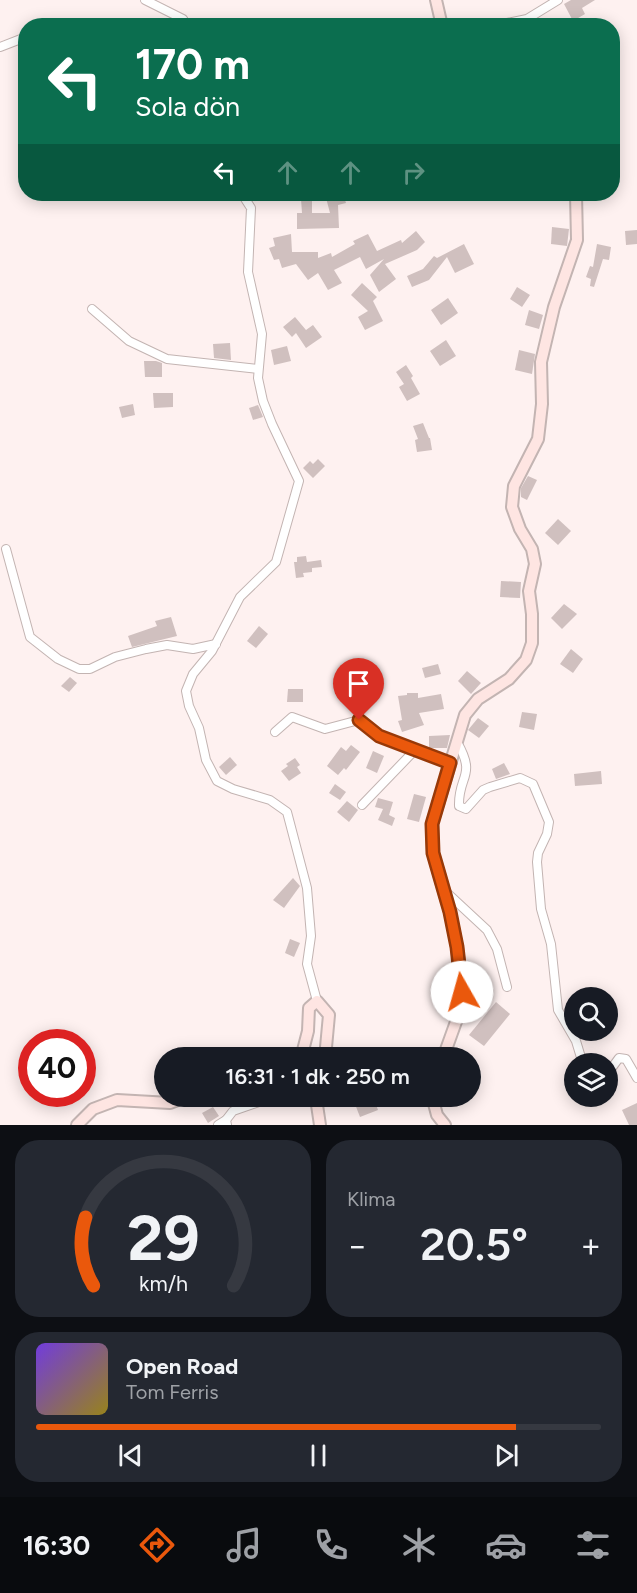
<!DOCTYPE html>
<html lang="tr">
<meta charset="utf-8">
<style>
:root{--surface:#171b24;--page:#242831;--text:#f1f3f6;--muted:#9ea1a6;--line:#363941;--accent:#ea580c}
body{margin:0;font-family:Figtree,sans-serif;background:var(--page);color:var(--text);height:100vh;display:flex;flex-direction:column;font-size:22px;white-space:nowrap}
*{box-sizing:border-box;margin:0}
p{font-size:20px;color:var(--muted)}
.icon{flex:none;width:33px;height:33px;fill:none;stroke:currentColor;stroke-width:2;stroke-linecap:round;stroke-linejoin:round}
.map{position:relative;height:1125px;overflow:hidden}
.side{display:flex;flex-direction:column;gap:15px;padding:15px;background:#0d0f14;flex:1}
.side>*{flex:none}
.top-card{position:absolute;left:18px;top:18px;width:602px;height:183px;border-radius:24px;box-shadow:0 3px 15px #0003;background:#0b6e4f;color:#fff;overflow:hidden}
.controls{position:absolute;left:564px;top:987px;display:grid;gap:12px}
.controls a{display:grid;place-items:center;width:54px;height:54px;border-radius:50%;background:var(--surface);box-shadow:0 3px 15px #0003;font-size:30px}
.speed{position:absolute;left:18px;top:1029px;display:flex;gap:12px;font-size:30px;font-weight:700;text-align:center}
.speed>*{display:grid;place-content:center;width:78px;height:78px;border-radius:50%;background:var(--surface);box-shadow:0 3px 15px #0003;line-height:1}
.speed .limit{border:9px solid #d22;background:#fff;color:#111}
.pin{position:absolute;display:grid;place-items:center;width:51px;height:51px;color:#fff;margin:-62px -26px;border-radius:50% 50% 50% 0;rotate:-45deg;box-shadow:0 0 6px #0007}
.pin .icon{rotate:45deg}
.me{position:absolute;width:66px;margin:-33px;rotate:353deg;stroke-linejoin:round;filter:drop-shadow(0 0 4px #0008)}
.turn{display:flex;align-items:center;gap:21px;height:126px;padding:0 18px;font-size:27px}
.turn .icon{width:78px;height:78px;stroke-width:2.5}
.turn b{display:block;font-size:42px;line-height:51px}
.lanes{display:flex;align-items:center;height:57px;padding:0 18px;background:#0003;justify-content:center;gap:30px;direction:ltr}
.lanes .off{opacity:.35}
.big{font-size:45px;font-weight:600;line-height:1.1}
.side .card{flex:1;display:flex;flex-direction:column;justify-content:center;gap:9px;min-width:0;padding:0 21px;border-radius:24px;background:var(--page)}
.side .dial{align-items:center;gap:0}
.dial svg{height:156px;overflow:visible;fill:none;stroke:var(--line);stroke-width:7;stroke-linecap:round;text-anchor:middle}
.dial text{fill:var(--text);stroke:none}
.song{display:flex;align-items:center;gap:18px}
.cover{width:72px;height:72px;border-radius:9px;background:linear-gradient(135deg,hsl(260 70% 55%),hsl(50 70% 35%))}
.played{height:6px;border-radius:3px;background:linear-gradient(90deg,var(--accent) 85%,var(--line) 85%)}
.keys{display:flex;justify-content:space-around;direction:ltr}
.heat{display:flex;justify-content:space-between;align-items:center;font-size:33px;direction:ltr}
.side .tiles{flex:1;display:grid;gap:15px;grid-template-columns:1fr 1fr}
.card:last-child{grid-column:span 2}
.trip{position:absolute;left:154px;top:1047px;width:327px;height:60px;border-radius:30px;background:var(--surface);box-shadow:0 3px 15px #0003;font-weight:600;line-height:60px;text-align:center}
.tabs{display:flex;height:96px;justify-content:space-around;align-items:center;background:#090b0e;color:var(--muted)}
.tabs .icon{width:42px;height:42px}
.tabs .selected{color:var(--accent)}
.tabs b{font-size:27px;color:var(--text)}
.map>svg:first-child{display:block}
.building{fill:#d0c0bf}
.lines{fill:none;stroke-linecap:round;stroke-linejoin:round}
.street-casing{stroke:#c3b4b2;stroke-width:10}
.secondary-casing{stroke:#c3b4b2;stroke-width:14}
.street{stroke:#fff;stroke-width:8}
.secondary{stroke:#fee5e2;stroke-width:10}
.route-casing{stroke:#983908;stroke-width:15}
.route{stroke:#ea580c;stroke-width:10}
</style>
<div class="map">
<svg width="637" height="1125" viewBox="0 0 637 1125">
<rect width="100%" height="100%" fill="#fef1f0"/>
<g class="building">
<path d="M571 0H595L582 8 585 14 573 21 564 4Z"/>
<path d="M325 194H343L346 203 338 205 339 228 297 229V213H302L301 199 312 198V213H330Z"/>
<path d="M552 227 569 229 567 246 551 244Z"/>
<path d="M637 230V244L626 245 625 231Z"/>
<path d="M416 231 425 242 417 250 385 264 396 279 379 292 370 275 384 259 366 269 360 257 334 270 342 283 328 290 318 273 308 280 296 264 282 268 279 259 274 260 269 248 275 246 273 238 291 234 292 252H318V258L331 253 332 257 355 244 353 241 368 234 377 251 401 240 402 243Z"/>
<path d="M464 244 474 264 455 273 447 257 429 280 412 287 407 276 423 269 434 256 437 258Z"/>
<path d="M597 244 611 247 609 260 603 259 594 287 590 286 591 279 586 277 590 266 593 267Z"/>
<path d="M362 283 377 297 373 301 383 321 365 330 358 317 368 311 351 295Z"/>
<path d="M517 287 530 295 522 307 510 299Z"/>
<path d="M448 298 458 313 441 325 431 310Z"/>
<path d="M529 310 543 315 539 329 525 325Z"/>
<path d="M295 317 306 330 313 325 322 337 306 348 296 333 292 337 283 327Z"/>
<path d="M446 340 456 356 440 366 430 351Z"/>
<path d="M230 343 231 360 214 358 213 344Z"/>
<path d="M287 346 291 361 274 365 271 350Z"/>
<path d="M519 350 535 354 532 374 515 370Z"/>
<path d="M144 361H156L162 363V377H145Z"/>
<path d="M406 365 413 376 411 378 420 394 407 401 399 387 404 384 396 372Z"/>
<path d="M153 393H173V407L154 408Z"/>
<path d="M133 404 135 415 122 418 119 407Z"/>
<path d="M258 405 263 417 253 420 249 408Z"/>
<path d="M423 423 429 438H430L432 450 417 452 415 440 418 439 413 426Z"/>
<path d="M318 459 325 466 313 478 303 468 310 461 313 464Z"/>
<path d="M528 476 537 480 527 500 521 497V488Z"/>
<path d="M558 519 571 531 558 545 545 533Z"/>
<path d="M306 556 307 562 321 560 322 567 312 568V572L303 573 304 577 296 578 294 562H297V557Z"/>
<path d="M501 581 521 582 520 598 500 597Z"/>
<path d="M564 604 577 614 562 629 551 618Z"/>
<path d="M171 617 177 636 132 647 128 636 157 626 155 621Z"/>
<path d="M259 626 268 634 256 648 247 641Z"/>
<path d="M571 649 583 659 573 673 560 664Z"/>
<path d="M438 664 441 674 425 678 422 668Z"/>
<path d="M467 671 481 683 471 694 458 681Z"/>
<path d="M70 677 77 683 69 692 61 686Z"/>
<path d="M288 689H303V702H287Z"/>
<path d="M372 691V706L352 707 351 692Z"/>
<path d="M407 693H418V698L441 694 444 709 419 713 424 725 402 732 398 721 402 720 398 696 407 695Z"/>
<path d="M522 712 537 714 534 730 519 727Z"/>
<path d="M478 718 489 726 479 738 468 730Z"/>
<path d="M450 735 447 748H429V736Z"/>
<path d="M351 745 360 752 346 770 344 768 338 775 327 766 341 747 346 751Z"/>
<path d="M373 751 384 756 377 773 366 768Z"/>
<path d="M230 757 237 765 226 775 219 767Z"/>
<path d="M295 758 300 765 297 767 301 773 289 781 281 771 288 766 286 764Z"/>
<path d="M504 763 510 774 496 779 492 769Z"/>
<path d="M601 771 602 784 575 786 574 774Z"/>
<path d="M335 784 346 792 340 800 329 793Z"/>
<path d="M414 794 426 797 419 822 407 819Z"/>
<path d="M378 798 393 802 389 815 395 818 392 826 378 820 383 809 375 807Z"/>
<path d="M347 801 358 810 349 822 337 812Z"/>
<path d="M293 878 300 886 284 908 273 900Z"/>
<path d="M290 939 300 943 294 957 285 953Z"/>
<path d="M442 981H450V987H453L452 1000 442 999Z"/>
<path d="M496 1002 510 1014 484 1046 469 1035Z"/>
<path d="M373 1097 378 1110 360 1117 355 1104Z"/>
<path d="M637 1103V1125H629L622 1110Z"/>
<path d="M213 1107 219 1116 208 1123 202 1113Z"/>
</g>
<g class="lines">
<defs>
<g id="street">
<path d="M145 0 183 19 187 26"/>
<path d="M492 26 527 19 558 0"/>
<path d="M0 47 26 37"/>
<path d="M242 194 251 208 248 272 262 334 258 378 263 401 272 424 299 481 276 562 240 597 212 651 193 674 186 691 189 706 199 728 206 760 217 781 233 789 270 800 287 812 307 888 311 936 307 964 317 1001"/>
<path d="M92 309 129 341 167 359 258 369"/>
<path d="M6 549 30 637 58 659 79 669H90L115 657 146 649 167 645 193 649 216 644"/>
<path d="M275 732 292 717 325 729 359 720 379 736 450 763"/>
<path d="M457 742C477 777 458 775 459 806L466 809 483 790 490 787 520 778 533 784 549 822 547 834 538 853 537 862 541 909 551 944 558 1010 576 1041 583 1064"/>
<path d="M362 805 415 750"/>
<path d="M445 891 487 930 497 949 507 987"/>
<path d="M608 1073 619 1058 626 1059 637 1078"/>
<path d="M218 1125 226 1120"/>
<path d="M227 1125 226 1120 233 1111 276 1096"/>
</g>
<g id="secondary">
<path d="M436 0 442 26"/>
<path d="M301 1058 308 1031 309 1008 317 1001 329 1015 325 1058"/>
<path d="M443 1058 457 1019 462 992 457 947 450 912 433 853 432 824 465 715 478 699 509 679 526 660 532 643V614L529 591 535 564 532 549 520 529 512 507 514 486 538 439 542 404 541 362 554 307 577 240 576 194"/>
<path d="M319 1096 317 1105 320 1125"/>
<path d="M432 1096 437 1115 445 1125"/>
<path d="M77 1125 93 1109 117 1100 170 1103 188 1096"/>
</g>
</defs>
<use href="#street" class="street-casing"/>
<use href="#secondary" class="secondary-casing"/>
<use href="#street" class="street"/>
<use href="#secondary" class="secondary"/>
</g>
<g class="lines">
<defs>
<path id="route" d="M359 720 379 736 450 763 432 824 433 853 450 912 457 947 462 992"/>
</defs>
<use href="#route" class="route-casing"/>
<use href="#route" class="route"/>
</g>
</svg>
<div class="controls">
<a><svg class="icon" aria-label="search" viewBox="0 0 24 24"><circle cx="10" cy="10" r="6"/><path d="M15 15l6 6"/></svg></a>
<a><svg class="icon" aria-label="layers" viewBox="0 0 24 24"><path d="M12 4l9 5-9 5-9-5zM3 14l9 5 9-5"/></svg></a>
</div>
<div class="speed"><div class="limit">40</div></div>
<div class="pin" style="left:359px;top:720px;background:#d93025"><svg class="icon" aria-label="arrive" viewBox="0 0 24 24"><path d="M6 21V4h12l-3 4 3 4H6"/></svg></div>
<svg class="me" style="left:462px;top:992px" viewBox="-20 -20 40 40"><circle r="19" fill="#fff"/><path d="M0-13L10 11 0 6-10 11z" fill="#ea580c"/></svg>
<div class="trip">16:31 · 1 dk · 250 m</div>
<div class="top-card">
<div class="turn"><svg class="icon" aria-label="left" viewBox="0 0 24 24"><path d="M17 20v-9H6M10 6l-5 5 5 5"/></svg><div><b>170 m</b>Sola dön</div></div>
<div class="lanes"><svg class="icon" aria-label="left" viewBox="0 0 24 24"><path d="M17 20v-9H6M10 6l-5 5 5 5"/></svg><svg class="icon off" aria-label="ahead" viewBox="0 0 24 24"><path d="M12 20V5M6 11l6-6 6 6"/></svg><svg class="icon off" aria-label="ahead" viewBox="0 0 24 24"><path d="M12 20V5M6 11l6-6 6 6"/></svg><svg class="icon off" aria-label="right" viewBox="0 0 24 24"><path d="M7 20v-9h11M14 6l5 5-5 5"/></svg></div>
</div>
</div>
<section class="side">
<div class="tiles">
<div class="card dial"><svg viewBox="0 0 100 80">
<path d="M14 69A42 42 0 1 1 86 69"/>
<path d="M14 69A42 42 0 0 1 10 34" stroke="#ea580c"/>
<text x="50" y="56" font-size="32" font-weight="700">29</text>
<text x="50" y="72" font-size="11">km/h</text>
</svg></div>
<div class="card"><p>Klima</p>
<div class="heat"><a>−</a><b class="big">20.5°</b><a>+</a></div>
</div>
<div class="card">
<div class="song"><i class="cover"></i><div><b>Open Road</b><p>Tom Ferris</p></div></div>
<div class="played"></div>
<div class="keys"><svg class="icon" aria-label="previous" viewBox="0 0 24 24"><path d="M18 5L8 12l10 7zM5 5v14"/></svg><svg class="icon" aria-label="pause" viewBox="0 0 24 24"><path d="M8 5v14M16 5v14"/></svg><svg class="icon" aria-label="next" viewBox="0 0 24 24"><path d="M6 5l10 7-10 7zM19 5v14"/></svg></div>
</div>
</div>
</section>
<nav class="tabs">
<b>16:30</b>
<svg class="icon selected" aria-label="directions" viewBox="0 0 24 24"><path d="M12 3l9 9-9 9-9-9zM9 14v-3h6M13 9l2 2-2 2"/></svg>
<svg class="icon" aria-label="music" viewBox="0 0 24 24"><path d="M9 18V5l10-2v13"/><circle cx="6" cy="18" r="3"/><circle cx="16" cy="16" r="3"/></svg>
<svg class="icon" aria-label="phone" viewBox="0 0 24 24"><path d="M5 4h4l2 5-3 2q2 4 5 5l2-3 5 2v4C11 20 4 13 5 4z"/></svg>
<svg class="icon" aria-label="climate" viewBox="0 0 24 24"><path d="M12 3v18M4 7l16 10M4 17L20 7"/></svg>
<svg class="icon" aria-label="car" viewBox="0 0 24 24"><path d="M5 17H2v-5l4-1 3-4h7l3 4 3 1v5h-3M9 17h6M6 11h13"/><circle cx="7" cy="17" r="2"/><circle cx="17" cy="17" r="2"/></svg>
<svg class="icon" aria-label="filters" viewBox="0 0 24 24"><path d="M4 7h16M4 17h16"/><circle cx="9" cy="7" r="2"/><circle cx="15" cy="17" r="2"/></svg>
</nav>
